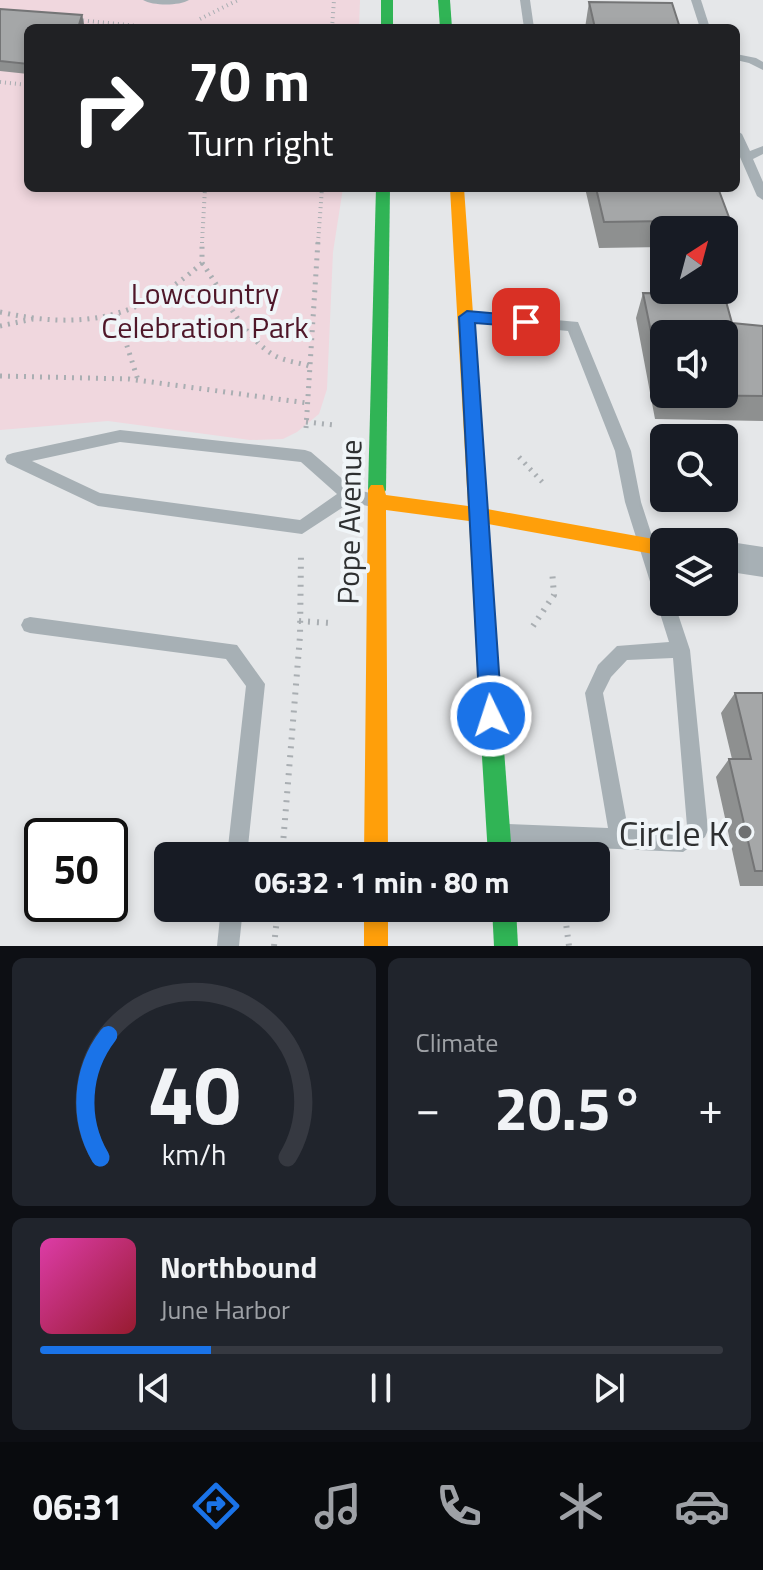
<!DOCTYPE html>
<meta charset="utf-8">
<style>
:root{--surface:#171b24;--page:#20242c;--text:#f1f3f6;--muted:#9ea1a6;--line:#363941;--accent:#1a73e8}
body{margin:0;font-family:"Titillium Web",sans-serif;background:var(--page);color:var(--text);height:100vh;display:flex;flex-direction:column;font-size:30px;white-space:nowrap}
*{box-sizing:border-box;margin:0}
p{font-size:26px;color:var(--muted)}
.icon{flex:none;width:44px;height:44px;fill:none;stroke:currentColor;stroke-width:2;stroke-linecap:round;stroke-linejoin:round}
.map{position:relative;height:946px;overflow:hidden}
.sheet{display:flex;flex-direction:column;gap:12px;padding:12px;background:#0d0f14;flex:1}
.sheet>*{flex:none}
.banner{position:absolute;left:24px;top:24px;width:716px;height:168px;border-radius:12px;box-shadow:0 4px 12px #0003;background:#202124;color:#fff;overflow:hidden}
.needle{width:52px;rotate:36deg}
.tools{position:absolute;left:650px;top:216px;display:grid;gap:16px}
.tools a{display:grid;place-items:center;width:88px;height:88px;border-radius:12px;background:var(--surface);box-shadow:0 4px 12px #0003;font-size:40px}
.speed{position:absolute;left:24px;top:818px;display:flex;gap:16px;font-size:40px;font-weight:700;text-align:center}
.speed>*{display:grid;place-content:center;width:104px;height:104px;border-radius:50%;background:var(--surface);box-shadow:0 4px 12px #0003;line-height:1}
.speed .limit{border:4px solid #111;border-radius:12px;background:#fff;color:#111}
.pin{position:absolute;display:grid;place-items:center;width:68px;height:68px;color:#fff;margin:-34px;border-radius:16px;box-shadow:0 4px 12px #0006}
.me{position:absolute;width:88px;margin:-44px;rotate:356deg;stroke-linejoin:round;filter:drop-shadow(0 0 6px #0008)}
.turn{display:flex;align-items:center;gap:28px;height:168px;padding:0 32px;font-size:36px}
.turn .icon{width:104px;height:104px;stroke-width:2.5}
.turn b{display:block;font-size:56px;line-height:68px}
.big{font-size:60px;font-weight:700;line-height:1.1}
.sheet .tile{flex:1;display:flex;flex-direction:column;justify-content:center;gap:12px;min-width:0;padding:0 28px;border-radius:12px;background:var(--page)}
.sheet .dial{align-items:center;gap:0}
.dial svg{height:208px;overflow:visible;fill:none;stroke:var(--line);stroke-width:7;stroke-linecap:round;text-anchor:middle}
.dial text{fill:var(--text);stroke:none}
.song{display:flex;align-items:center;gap:24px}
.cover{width:96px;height:96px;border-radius:12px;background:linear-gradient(135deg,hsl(320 70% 55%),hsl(350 70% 35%))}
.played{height:8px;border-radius:4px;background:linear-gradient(90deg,var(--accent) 25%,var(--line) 25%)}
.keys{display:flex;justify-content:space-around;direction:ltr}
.heat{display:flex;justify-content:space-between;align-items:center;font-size:44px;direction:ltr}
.sheet .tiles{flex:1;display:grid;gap:12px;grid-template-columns:1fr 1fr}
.tile:last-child{grid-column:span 2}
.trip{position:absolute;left:154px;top:842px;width:456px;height:80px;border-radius:12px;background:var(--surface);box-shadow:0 4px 12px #0003;font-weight:700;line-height:80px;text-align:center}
.menu{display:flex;height:128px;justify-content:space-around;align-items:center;background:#090b0e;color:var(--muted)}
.menu .icon{width:56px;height:56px}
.menu .selected{color:var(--accent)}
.menu b{font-size:36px;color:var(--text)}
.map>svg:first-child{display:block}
.green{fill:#f0d7de}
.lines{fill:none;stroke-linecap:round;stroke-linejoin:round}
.path-far2{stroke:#a9aeb2;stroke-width:4;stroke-dasharray:1 4;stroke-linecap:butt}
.path-far1{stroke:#a9aeb2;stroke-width:5;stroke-dasharray:2 6;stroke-linecap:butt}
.path{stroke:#a9aeb2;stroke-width:6;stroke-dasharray:2 7;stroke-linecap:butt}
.lane{fill:#a7b0b5;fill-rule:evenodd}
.street{fill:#a7b0b5;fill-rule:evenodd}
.fast{fill:#30b455;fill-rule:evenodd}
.slow{fill:#ff9f0a;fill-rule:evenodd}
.wall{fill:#8e9090}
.shaded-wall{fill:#747576}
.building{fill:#a5a7a8;stroke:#747576;stroke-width:2;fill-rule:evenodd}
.route{fill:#1a73e8;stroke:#114b97;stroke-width:2}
.poi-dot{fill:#6e7071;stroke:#f0f5f8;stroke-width:3}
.labels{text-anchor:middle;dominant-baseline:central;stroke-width:8;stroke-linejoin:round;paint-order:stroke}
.park-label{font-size:30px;fill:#4f1729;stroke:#f0f5f8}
.street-label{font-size:30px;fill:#2e3031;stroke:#f0f5f8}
.near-poi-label{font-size:36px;fill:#2e3031;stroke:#f0f5f8;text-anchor:end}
</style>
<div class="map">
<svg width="763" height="946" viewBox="0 0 763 946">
<rect width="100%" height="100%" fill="#e5e7e9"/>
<path class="green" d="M0 0H360L359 28H28V188H343L333 252 327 389 319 414 297 432 283 439 250 440 108 421 0 430Z"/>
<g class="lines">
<g class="path-far2">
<path d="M200 19 238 0"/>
<path d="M78 20 139 26"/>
<path d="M332 28 334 0"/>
<path d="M0 82 28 85"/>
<path d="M202 243 205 188"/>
<path d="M318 243 322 188"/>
</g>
<g class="path-far1">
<path d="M202 263C224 293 240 333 272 354 283 361 297 362 309 366"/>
<path d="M0 312C81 330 139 320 202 263V241"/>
<path d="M117 315 138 380"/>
<path d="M0 326 33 319"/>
<path d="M0 376 129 379 307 403"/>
<path d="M306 422 334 425"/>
<path d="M306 428 318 241"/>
<path d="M519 457 545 485"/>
</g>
<g class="path">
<path d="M299 621 330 623"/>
<path d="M533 626 554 595 552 570"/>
<path d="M282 856 300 636 301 554"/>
<path d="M564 908 569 946"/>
<path d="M274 946 278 908"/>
</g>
<g class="lane">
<path d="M143 0H189C179 6 153 6 143 0Z"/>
<path d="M520 0H530L534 28H524Z"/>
<path d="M691 0H701L710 28H700Z"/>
<path d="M736 54 756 58 763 62V70L749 63 736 60Z"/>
<path d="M736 130 742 134 750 151 763 146V154L753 159 763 182V200L757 196 736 148Z"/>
<path d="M467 312 578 322 631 451 641 502 664 573V602H674L690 650 708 830 705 837 683 852 507 844 500 841 497 834 500 827 507 824 608 828 585 693 598 665 617 646 669 642 625 502 615 451 568 331 462 321 460 317 462 313ZM673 658 687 826 680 832 628 829 603 693 611 677 627 660Z"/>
<path d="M120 430 305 450 311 452 354 489 382 496 384 501 382 506 376 508 351 502 302 534 98 506 7 463 5 459 7 455 13 453ZM120 442 301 462 337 494 300 520 100 493 32 461Z"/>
<path d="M30 617 237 645 265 684 247 856H227L246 686 226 659 30 633 24 631 21 625 24 619Z"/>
<path d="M221 908H243L239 946H217Z"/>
</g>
<path class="street" d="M724 541 763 547V577L724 571V542H720Z"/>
<g class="fast">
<rect x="381" y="0" width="12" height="28"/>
<path d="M438 0H450L452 28H440Z"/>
<path d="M376 188H390L386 490 383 495H371L368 490Z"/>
<path d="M491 713 499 716 502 723 512 856H488L480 723 483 716Z"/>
<path d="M492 908H516L518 946H494Z"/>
</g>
<g class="slow">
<path d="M450 188H464L487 509 670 542H664V556L488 524 502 723 499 730 491 733 483 730 480 723 469 521 386 510 388 856H364L368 490 371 485H383L386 495 468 506Z"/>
<rect x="364" y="908" width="24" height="38"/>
</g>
</g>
<g class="wall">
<path d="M589 2 680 28H585Z"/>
<path d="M0 9 82 15 84 25 28 28V74L0 71Z"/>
<path d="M585 188H718L730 220 724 237V230H664V247L599 248Z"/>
<path d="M643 293 732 323 763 326V421L655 419 636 318Z"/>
<path d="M735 693H763V886H740L716 777 729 759H732L721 713Z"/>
</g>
<path class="shaded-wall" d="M82 15 84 25V28H78Z"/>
<g class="building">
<path d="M589 2 672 3 680 28H595Z"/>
<path d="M0 9 82 15 78 28H28V64L0 61Z"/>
<path d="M596 188H718L730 220 604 222Z"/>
<path d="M643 293 724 294 732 323 763 326V396L664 395ZM664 334H724V394H664Z"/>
<path d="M735 693H763V871H755L729 759H751Z"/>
</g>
<path class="route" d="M467 311 526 316 534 322 526 327 475 323 502 716 499 723 491 726 483 723 480 716 459 317Z"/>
<circle class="poi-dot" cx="745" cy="832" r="8"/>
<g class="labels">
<g class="park-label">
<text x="205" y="293">Lowcountry<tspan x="205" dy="34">Celebration Park</tspan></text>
</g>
<g class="street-label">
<text transform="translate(349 522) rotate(-89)">Pope Avenue</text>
</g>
<g class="near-poi-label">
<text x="729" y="832">Circle K</text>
</g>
</g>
</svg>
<div class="tools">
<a><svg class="needle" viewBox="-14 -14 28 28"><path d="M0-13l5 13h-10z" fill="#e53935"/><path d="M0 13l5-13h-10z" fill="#9ea1a6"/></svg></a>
<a><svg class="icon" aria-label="sound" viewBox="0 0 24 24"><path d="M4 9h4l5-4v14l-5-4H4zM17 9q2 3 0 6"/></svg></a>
<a><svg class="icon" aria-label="search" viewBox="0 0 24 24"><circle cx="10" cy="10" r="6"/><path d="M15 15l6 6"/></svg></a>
<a><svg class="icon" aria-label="layers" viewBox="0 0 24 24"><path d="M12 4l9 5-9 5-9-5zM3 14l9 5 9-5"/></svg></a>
</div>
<div class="speed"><div class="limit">50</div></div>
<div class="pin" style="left:526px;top:322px;background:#d93025"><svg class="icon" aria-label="arrive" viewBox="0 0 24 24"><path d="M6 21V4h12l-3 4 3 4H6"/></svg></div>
<svg class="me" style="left:491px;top:716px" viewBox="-20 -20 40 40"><circle r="17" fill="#1a73e8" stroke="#fff" stroke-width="3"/><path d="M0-11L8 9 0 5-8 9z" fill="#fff"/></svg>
<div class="trip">06:32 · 1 min · 80 m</div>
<div class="banner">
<div class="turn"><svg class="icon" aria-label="right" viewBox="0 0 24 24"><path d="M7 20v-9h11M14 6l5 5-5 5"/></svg><div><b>70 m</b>Turn right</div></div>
</div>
</div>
<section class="sheet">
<div class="tiles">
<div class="tile dial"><svg viewBox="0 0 100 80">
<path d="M14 69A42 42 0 1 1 86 69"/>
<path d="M14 69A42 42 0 0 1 17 22" stroke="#1a73e8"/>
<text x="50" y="56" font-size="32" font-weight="700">40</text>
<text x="50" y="72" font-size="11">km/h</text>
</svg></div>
<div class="tile"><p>Climate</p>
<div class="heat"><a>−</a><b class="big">20.5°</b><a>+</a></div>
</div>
<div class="tile">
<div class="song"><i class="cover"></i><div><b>Northbound</b><p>June Harbor</p></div></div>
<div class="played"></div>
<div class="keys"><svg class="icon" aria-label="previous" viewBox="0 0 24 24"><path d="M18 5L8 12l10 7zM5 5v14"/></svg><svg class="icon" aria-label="pause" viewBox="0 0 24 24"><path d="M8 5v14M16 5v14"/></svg><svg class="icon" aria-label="next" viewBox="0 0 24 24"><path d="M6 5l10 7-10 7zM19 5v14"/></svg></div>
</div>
</div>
</section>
<nav class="menu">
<b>06:31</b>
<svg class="icon selected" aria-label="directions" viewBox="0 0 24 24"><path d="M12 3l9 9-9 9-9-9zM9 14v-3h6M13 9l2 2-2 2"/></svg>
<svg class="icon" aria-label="music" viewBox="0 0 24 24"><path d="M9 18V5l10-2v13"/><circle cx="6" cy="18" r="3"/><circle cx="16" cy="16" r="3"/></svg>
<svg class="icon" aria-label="phone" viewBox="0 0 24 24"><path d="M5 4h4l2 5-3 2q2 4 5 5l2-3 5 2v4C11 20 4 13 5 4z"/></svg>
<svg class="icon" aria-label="climate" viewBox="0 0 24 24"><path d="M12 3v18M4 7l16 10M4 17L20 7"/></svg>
<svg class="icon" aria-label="car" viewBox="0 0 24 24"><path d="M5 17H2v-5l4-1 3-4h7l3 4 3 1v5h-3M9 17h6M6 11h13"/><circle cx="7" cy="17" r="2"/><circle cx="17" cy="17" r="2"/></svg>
</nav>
